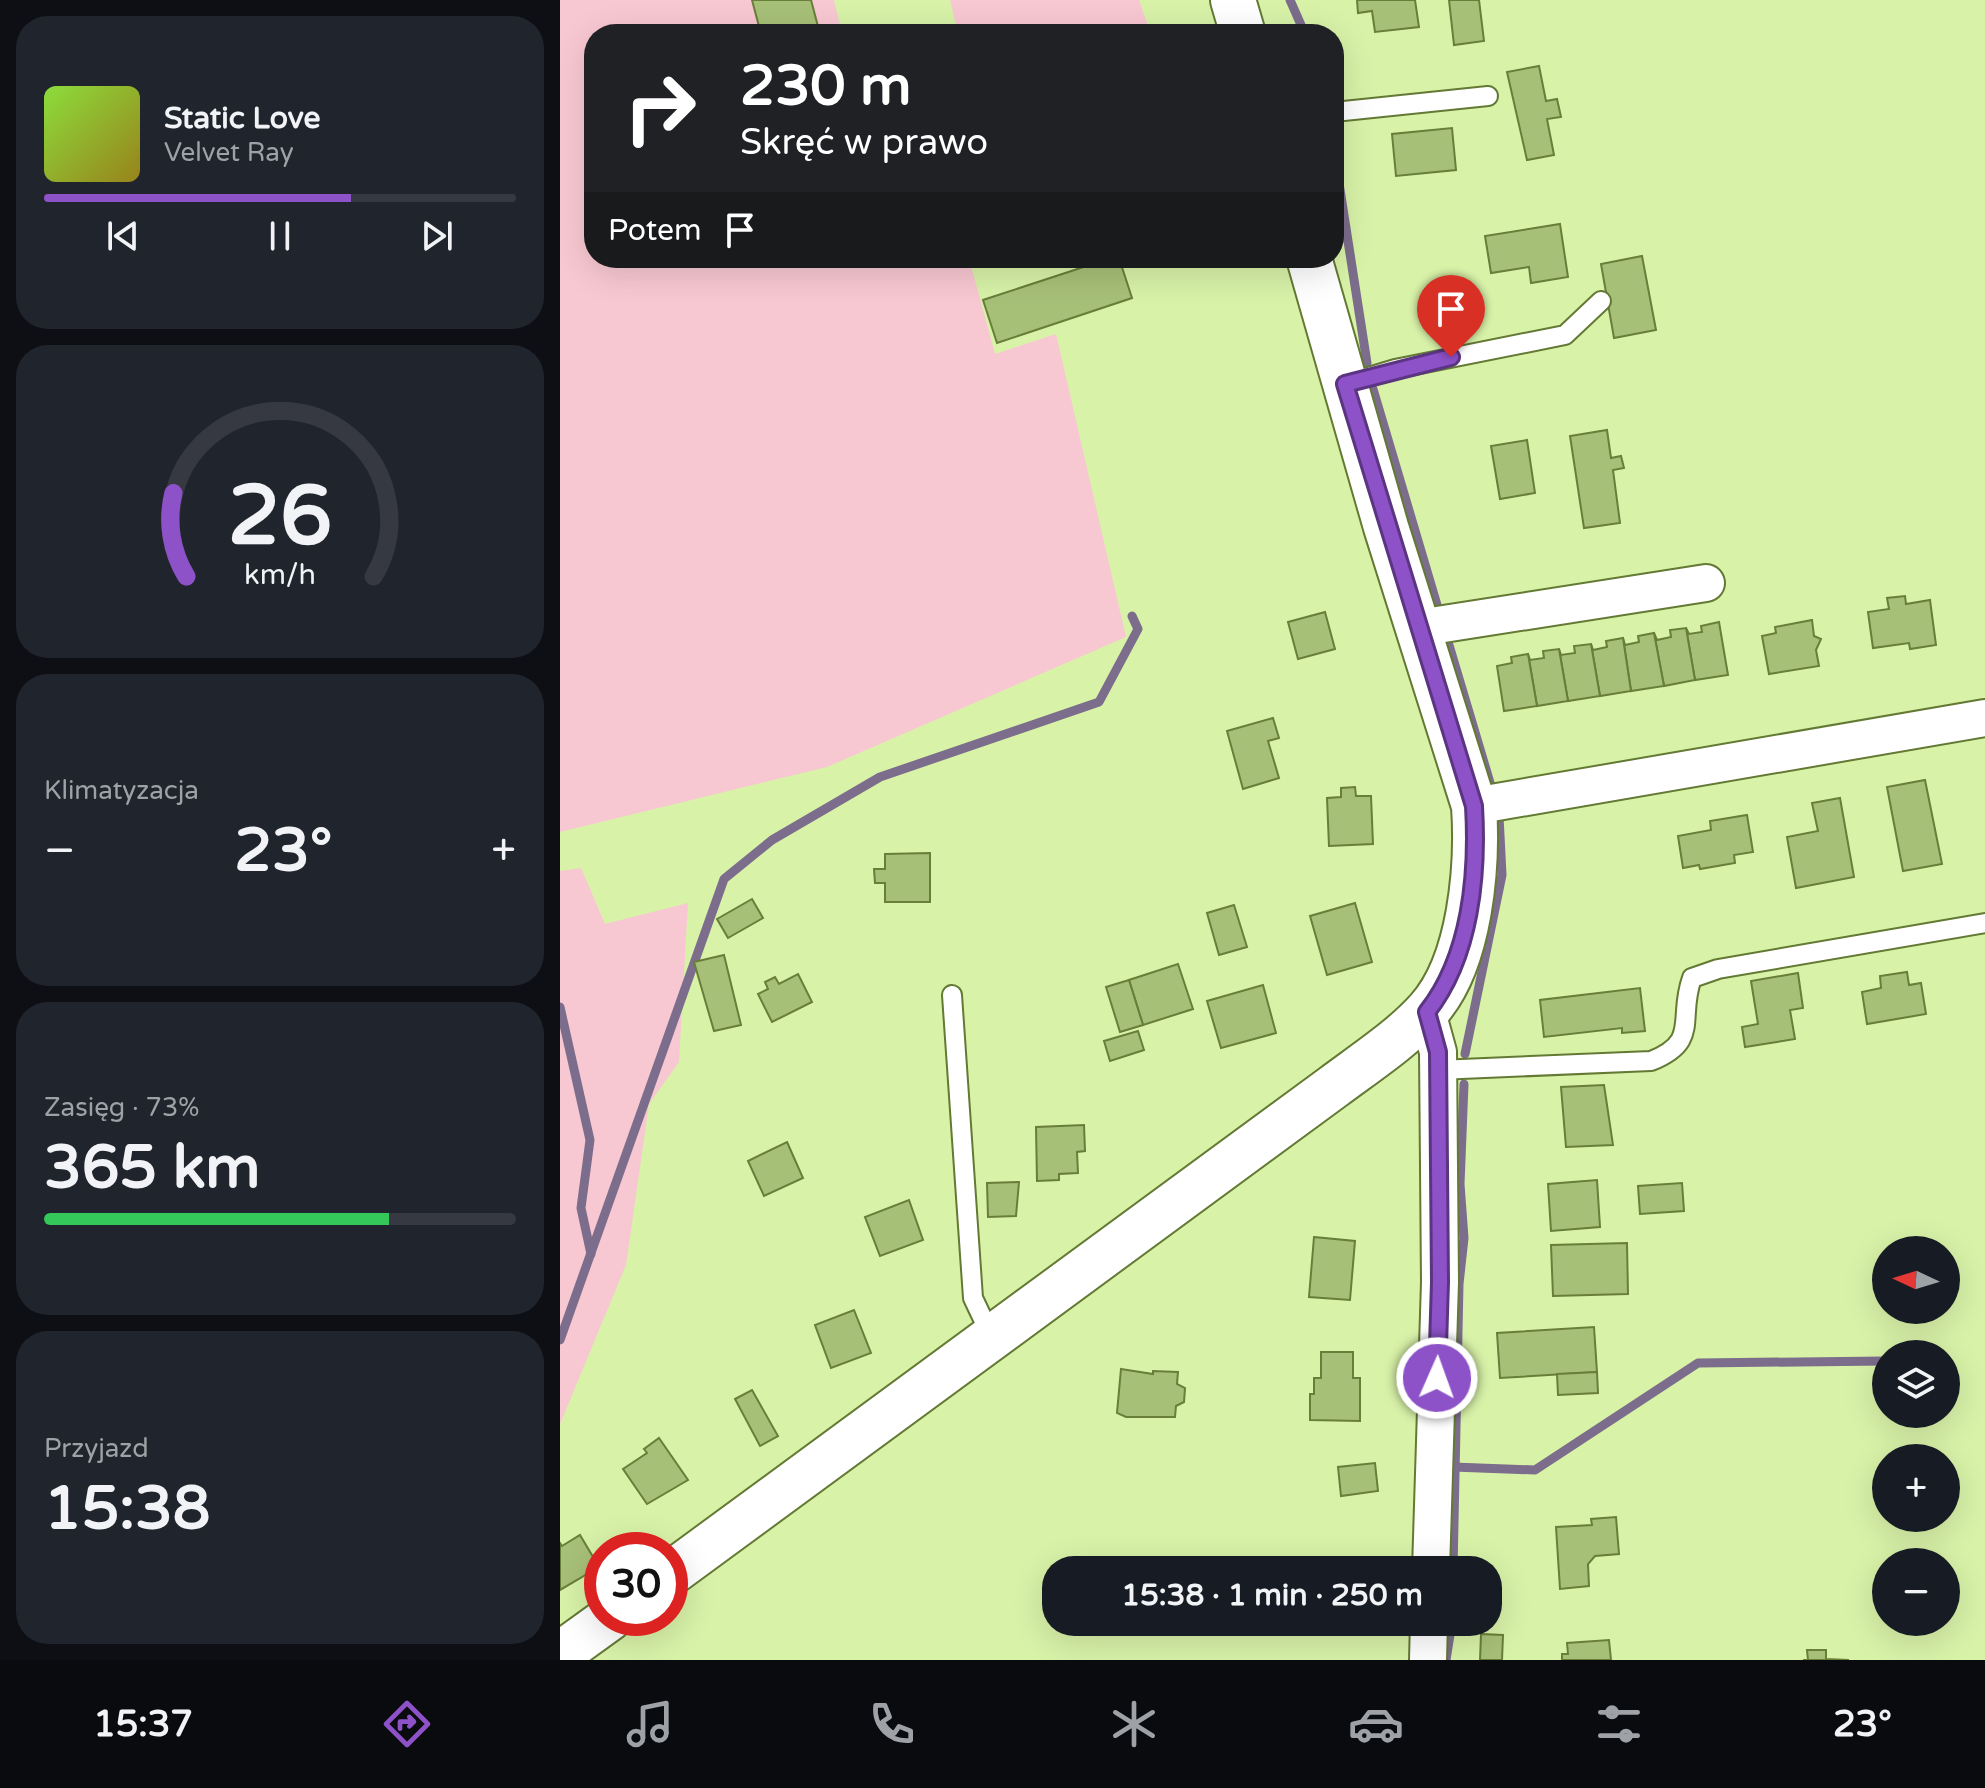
<!DOCTYPE html>
<html lang="pl">
<meta charset="utf-8">
<style>
:root{--surface:#171b24;--page:#20242c;--text:#f1f3f6;--muted:#9ea1a6;--line:#363941;--accent:#8d51c8}
body{margin:0;font-family:"Varela Round",sans-serif;background:var(--page);color:var(--text);height:100vh;display:flex;flex-direction:column;font-size:30px;white-space:nowrap}
*{box-sizing:border-box;margin:0}
p{font-size:26px;color:var(--muted)}
.icon{flex:none;width:44px;height:44px;fill:none;stroke:currentColor;stroke-width:2;stroke-linecap:round;stroke-linejoin:round}
.map{position:relative;flex:1;overflow:hidden}
.panel{display:flex;flex-direction:column;gap:16px;padding:16px;background:#0d0f14;width:560px}
.panel>*{flex:none}
.top-card{position:absolute;left:24px;top:24px;width:760px;height:244px;border-radius:32px;box-shadow:0 8px 32px #0002;background:#202124;color:#fff;overflow:hidden}
.needle{width:52px;rotate:274deg}
.controls{position:absolute;left:1312px;top:1236px;display:grid;gap:16px}
.controls a{display:grid;place-items:center;width:88px;height:88px;border-radius:50%;background:var(--surface);box-shadow:0 8px 32px #0002;font-size:40px}
.speed{position:absolute;left:24px;top:1532px;display:flex;gap:16px;font-size:40px;font-weight:700;text-align:center}
.speed>*{display:grid;place-content:center;width:104px;height:104px;border-radius:50%;background:var(--surface);box-shadow:0 8px 32px #0002;line-height:1}
.speed .limit{border:12px solid #d22;background:#fff;color:#111}
.pin{position:absolute;display:grid;place-items:center;width:68px;height:68px;color:#fff;margin:-82px -34px;border-radius:50% 50% 50% 0;rotate:-45deg;box-shadow:0 0 8px #0007}
.pin .icon{rotate:45deg}
.me{position:absolute;width:88px;margin:-44px;rotate:2deg;stroke-linejoin:round;filter:drop-shadow(0 0 6px #0008)}
.turn{display:flex;align-items:center;gap:28px;height:168px;padding:0 24px;font-size:36px}
.turn .icon{width:104px;height:104px;stroke-width:2.5}
.turn b{display:block;font-size:56px;line-height:68px}
.then{display:flex;align-items:center;height:76px;padding:0 24px;background:#0003;gap:16px;font-size:30px}
.big{font-size:60px;font-weight:800;line-height:1.1}
.panel .card{flex:1;display:flex;flex-direction:column;justify-content:center;gap:12px;min-width:0;padding:0 28px;border-radius:32px;background:var(--page)}
.panel .dial{align-items:center;gap:0}
.dial svg{height:208px;overflow:visible;fill:none;stroke:var(--line);stroke-width:7;stroke-linecap:round;text-anchor:middle}
.dial text{fill:var(--text);stroke:none}
.song{display:flex;align-items:center;gap:24px}
.cover{width:96px;height:96px;border-radius:12px;background:linear-gradient(135deg,hsl(90 70% 55%),hsl(50 70% 35%))}
.played{height:8px;border-radius:4px;background:linear-gradient(90deg,var(--accent) 65%,var(--line) 65%)}
.keys{display:flex;justify-content:space-around;direction:ltr}
.heat{display:flex;justify-content:space-between;align-items:center;font-size:44px;direction:ltr}
.charge{height:12px;border-radius:6px;background:linear-gradient(90deg,#34c759 73%,var(--line) 0)}
.trip{position:absolute;left:482px;top:1556px;width:460px;height:80px;border-radius:32px;background:var(--surface);box-shadow:0 8px 32px #0002;font-weight:800;line-height:80px;text-align:center}
.tabs{display:flex;height:128px;justify-content:space-around;align-items:center;background:#090b0e;color:var(--muted)}
.tabs .icon{width:56px;height:56px}
.tabs .active{color:var(--accent)}
.tabs b{font-size:36px;color:var(--text)}
main{display:flex;flex:1;min-height:0}
.map>svg:first-child{display:block}
.green{fill:#f8c8d2}
.lines{fill:none;stroke-linecap:round;stroke-linejoin:round}
.stream{stroke:#7b6d8b;stroke-width:9}
.building{fill:#a7c078;stroke:#687e39;stroke-width:2}
.lane-casing{stroke:#637934;stroke-width:22}
.street-casing{stroke:#637934;stroke-width:40}
.secondary-casing{stroke:#637934;stroke-width:48}
.lane{stroke:#fff;stroke-width:18}
.street{stroke:#fff;stroke-width:36}
.secondary{stroke:#fff;stroke-width:44}
.route-casing{stroke:#5c3582;stroke-width:20}
.route{stroke:#8d51c8;stroke-width:14}
</style>
<main>
<section class="panel">
<div class="card">
<div class="song"><i class="cover"></i><div><b>Static Love</b><p>Velvet Ray</p></div></div>
<div class="played"></div>
<div class="keys"><svg class="icon" aria-label="previous" viewBox="0 0 24 24"><path d="M18 5L8 12l10 7zM5 5v14"/></svg><svg class="icon" aria-label="pause" viewBox="0 0 24 24"><path d="M8 5v14M16 5v14"/></svg><svg class="icon" aria-label="next" viewBox="0 0 24 24"><path d="M6 5l10 7-10 7zM19 5v14"/></svg></div>
</div>
<div class="card dial"><svg viewBox="0 0 100 80">
<path d="M14 69A42 42 0 1 1 86 69"/>
<path d="M14 69A42 42 0 0 1 9 37" stroke="#8d51c8"/>
<text x="50" y="56" font-size="32" font-weight="700">26</text>
<text x="50" y="72" font-size="11">km/h</text>
</svg></div>
<div class="card"><p>Klimatyzacja</p>
<div class="heat"><a>−</a><b class="big">23°</b><a>+</a></div>
</div>
<div class="card"><p>Zasięg · 73%</p><b class="big">365 km</b><div class="charge"></div></div>
<div class="card"><p>Przyjazd</p><b class="big">15:38</b></div>
</section>
<div class="map">
<svg width="1425" height="1660" viewBox="0 0 1425 1660">
<rect width="100%" height="100%" fill="#d8f2a8"/>
<g class="green">
<path d="M0 0H274L282 34H34V258H409L435 354 496 334 566 637 267 767 0 832Z"/>
<path d="M390 0H579L591 34H398Z"/>
<path d="M21 868 45 924 128 903 119 1062 89 1104 66 1265 0 1424V871Z"/>
</g>
<g class="lines">
<g class="stream">
<path d="M730 0 745 34"/>
<path d="M774 151 807 363"/>
<path d="M813 389 880 615"/>
<path d="M889 645 931 786"/>
<path d="M0 1007 30 1140 21 1208 31 1254"/>
<path d="M905 1054 942 875 939 816"/>
<path d="M0 1340 164 879 212 840 320 777 539 702 578 629 572 616"/>
<path d="M893 1467 975 1470 1138 1363 1325 1361"/>
<path d="M893 1570 899 1284 904 1238 900 1184 904 1084"/>
<path d="M886 1660 892 1622"/>
</g>
</g>
<g class="building">
<path d="M192 0H251L260 34H201Z"/>
<path d="M797 0H855L859 27 815 32 812 11 798 13Z"/>
<path d="M889 0H919L924 41 894 45Z"/>
<path d="M979 66 986 101 997 99 1001 117 987 119 994 155 967 160 947 72Z"/>
<path d="M892 128 896 170 836 176 832 134Z"/>
<path d="M1000 224 1008 277 971 283 969 267 931 273 925 236Z"/>
<path d="M1082 256 1096 330 1054 338 1041 264Z"/>
<path d="M551 258H559L572 298 437 343 423 300Z"/>
<path d="M1047 430 1051 458 1061 456 1064 468 1053 470 1060 523 1024 528 1010 436Z"/>
<path d="M967 440 975 493 940 499 931 446Z"/>
<path d="M1345 596 1346 604 1370 600 1376 645 1350 649 1349 643 1313 648 1308 612 1329 609 1327 598Z"/>
<path d="M765 612 775 649 738 659 728 622Z"/>
<path d="M1252 620 1254 636 1261 639 1256 650 1259 666 1209 674 1202 636 1216 633 1215 627Z"/>
<path d="M1159 622 1168 675 1135 680 1126 628 1129 634 1142 632 1141 626Z"/>
<path d="M1126 628 1135 680 1104 686 1094 633 1097 640 1111 637 1110 630Z"/>
<path d="M1094 633 1104 686 1071 691 1063 638 1065 645 1079 642 1078 636Z"/>
<path d="M1063 638 1071 691 1040 696 1031 644 1033 650 1047 647 1046 641Z"/>
<path d="M1031 644 1040 696 1008 701 999 649 1001 655 1015 653 1014 646Z"/>
<path d="M999 649 1008 701 977 706 968 654 970 660 984 658 983 651Z"/>
<path d="M968 654 977 706 944 711 937 666 952 663 951 657Z"/>
<path d="M713 718 719 738 708 741 719 778 683 789 667 731Z"/>
<path d="M1365 780 1382 864 1343 871 1327 787Z"/>
<path d="M795 787 796 796H811L813 844 769 846 767 798 781 797V788Z"/>
<path d="M1280 798 1294 877 1236 888 1227 837 1258 831 1252 803Z"/>
<path d="M1187 815 1193 852 1174 855 1175 863 1140 869 1139 865 1123 868 1118 836 1151 830 1150 821Z"/>
<path d="M370 853V902H325V883H315L314 869H325V854Z"/>
<path d="M192 899 203 918 168 938 157 919Z"/>
<path d="M795 903 812 962 767 975 750 916Z"/>
<path d="M674 905 687 947 659 955 647 913Z"/>
<path d="M164 955 181 1025 154 1031 134 962Z"/>
<path d="M618 964 633 1009 583 1025 569 980Z"/>
<path d="M1347 972 1349 985 1361 983 1366 1014 1307 1024 1302 992 1321 988 1320 976Z"/>
<path d="M1238 973 1243 1008 1230 1010 1235 1039 1185 1047 1182 1027 1198 1024 1191 981Z"/>
<path d="M238 974 252 1002 212 1022 198 994 208 989 205 982 215 977 219 984Z"/>
<path d="M569 980 583 1025 560 1032 546 987Z"/>
<path d="M703 985 716 1033 661 1048 647 1001Z"/>
<path d="M1080 988 1085 1031 1062 1033V1028L984 1037 980 1000Z"/>
<path d="M578 1031 584 1050 550 1061 544 1041Z"/>
<path d="M1044 1085 1053 1145 1006 1147 1001 1087Z"/>
<path d="M524 1125 525 1151 517 1152 518 1173 499 1174V1180L477 1181 476 1127Z"/>
<path d="M227 1142 243 1178 204 1196 188 1161Z"/>
<path d="M1037 1180 1040 1227 991 1231 988 1184Z"/>
<path d="M459 1182 456 1216 428 1217 427 1183Z"/>
<path d="M1122 1183 1124 1211 1080 1214 1078 1186Z"/>
<path d="M349 1200 363 1240 320 1256 305 1217Z"/>
<path d="M754 1237 795 1241 790 1300 749 1297Z"/>
<path d="M1067 1243 1068 1294 993 1296 991 1245Z"/>
<path d="M294 1310 311 1353 271 1368 255 1325Z"/>
<path d="M1034 1327 1037 1372 940 1378 937 1333Z"/>
<path d="M761 1352H793V1378H800V1421L750 1420V1394H754V1378H761Z"/>
<path d="M561 1369 593 1374V1371L618 1372 617 1384 625 1388 624 1402 616 1406 615 1417H566L557 1413Z"/>
<path d="M1037 1372 1038 1393 998 1395 997 1374Z"/>
<path d="M192 1390 218 1436 200 1446 175 1399Z"/>
<path d="M99 1438 128 1480 87 1504 63 1469 87 1453 84 1449Z"/>
<path d="M815 1463 818 1491 781 1496 778 1467Z"/>
<path d="M1056 1517 1059 1554 1035 1556 1028 1564 1029 1586 1000 1589 996 1527 1032 1525 1031 1519Z"/>
<path d="M20 1535 39 1567 0 1590V1543L2 1546Z"/>
<path d="M921 1634 943 1635 942 1660H920Z"/>
<path d="M1049 1640 1051 1660H1002V1654H1008L1007 1643Z"/>
<path d="M1247 1650H1266V1659L1289 1660H1243H1248Z"/>
</g>
<g class="lines">
<defs>
<g id="lane">
<path d="M774 112 928 96"/>
<path d="M785 384 835 369 1005 335 1041 301"/>
<path d="M392 995 413 1298 431 1336"/>
<path d="M878 1070 1091 1061C1141 1041 1117 1019 1132 978L1158 969 1425 923"/>
</g>
<g id="street">
<path d="M858 628 1146 583"/>
<path d="M914 806 1425 718"/>
<path d="M867 1012 878 1052 880 1282 871 1570"/>
<path d="M868 1660 869 1622"/>
</g>
<g id="secondary">
<path d="M673 0 683 34"/>
<path d="M110 1574 773 1087C805 1063 842 1039 868 1010 911 962 918 866 914 806L826 527 749 258"/>
<path d="M0 1654 50 1618"/>
</g>
</defs>
<use href="#lane" class="lane-casing"/>
<use href="#street" class="street-casing"/>
<use href="#secondary" class="secondary-casing"/>
<use href="#lane" class="lane"/>
<use href="#street" class="street"/>
<use href="#secondary" class="secondary"/>
</g>
<g class="lines">
<defs>
<path id="route" d="M877 1378 880 1282 878 1052 867 1012C911 956 918 874 914 806L785 384 891 357"/>
</defs>
<use href="#route" class="route-casing"/>
<use href="#route" class="route"/>
</g>
</svg>
<div class="controls">
<a><svg class="needle" viewBox="-14 -14 28 28"><path d="M0-13l5 13h-10z" fill="#e53935"/><path d="M0 13l5-13h-10z" fill="#9ea1a6"/></svg></a>
<a><svg class="icon" aria-label="layers" viewBox="0 0 24 24"><path d="M12 4l9 5-9 5-9-5zM3 14l9 5 9-5"/></svg></a>
<a>+</a>
<a>−</a>
</div>
<div class="speed"><div class="limit">30</div></div>
<div class="pin" style="left:891px;top:357px;background:#d93025"><svg class="icon" aria-label="arrive" viewBox="0 0 24 24"><path d="M6 21V4h12l-3 4 3 4H6"/></svg></div>
<svg class="me" style="left:877px;top:1378px" viewBox="-20 -20 40 40"><circle r="17" fill="#8d51c8" stroke="#fff" stroke-width="3"/><path d="M0-11L8 9 0 5-8 9z" fill="#fff"/></svg>
<div class="trip">15:38 · 1 min · 250 m</div>
<div class="top-card">
<div class="turn"><svg class="icon" aria-label="right" viewBox="0 0 24 24"><path d="M7 20v-9h11M14 6l5 5-5 5"/></svg><div><b>230 m</b>Skręć w prawo</div></div>
<div class="then">Potem<svg class="icon" aria-label="arrive" viewBox="0 0 24 24"><path d="M6 21V4h12l-3 4 3 4H6"/></svg></div>
</div>
</div>
</main>
<nav class="tabs">
<b>15:37</b>
<svg class="icon active" aria-label="directions" viewBox="0 0 24 24"><path d="M12 3l9 9-9 9-9-9zM9 14v-3h6M13 9l2 2-2 2"/></svg>
<svg class="icon" aria-label="music" viewBox="0 0 24 24"><path d="M9 18V5l10-2v13"/><circle cx="6" cy="18" r="3"/><circle cx="16" cy="16" r="3"/></svg>
<svg class="icon" aria-label="phone" viewBox="0 0 24 24"><path d="M5 4h4l2 5-3 2q2 4 5 5l2-3 5 2v4C11 20 4 13 5 4z"/></svg>
<svg class="icon" aria-label="climate" viewBox="0 0 24 24"><path d="M12 3v18M4 7l16 10M4 17L20 7"/></svg>
<svg class="icon" aria-label="car" viewBox="0 0 24 24"><path d="M5 17H2v-5l4-1 3-4h7l3 4 3 1v5h-3M9 17h6M6 11h13"/><circle cx="7" cy="17" r="2"/><circle cx="17" cy="17" r="2"/></svg>
<svg class="icon" aria-label="filters" viewBox="0 0 24 24"><path d="M4 7h16M4 17h16"/><circle cx="9" cy="7" r="2"/><circle cx="15" cy="17" r="2"/></svg>
<b>23°</b>
</nav>
